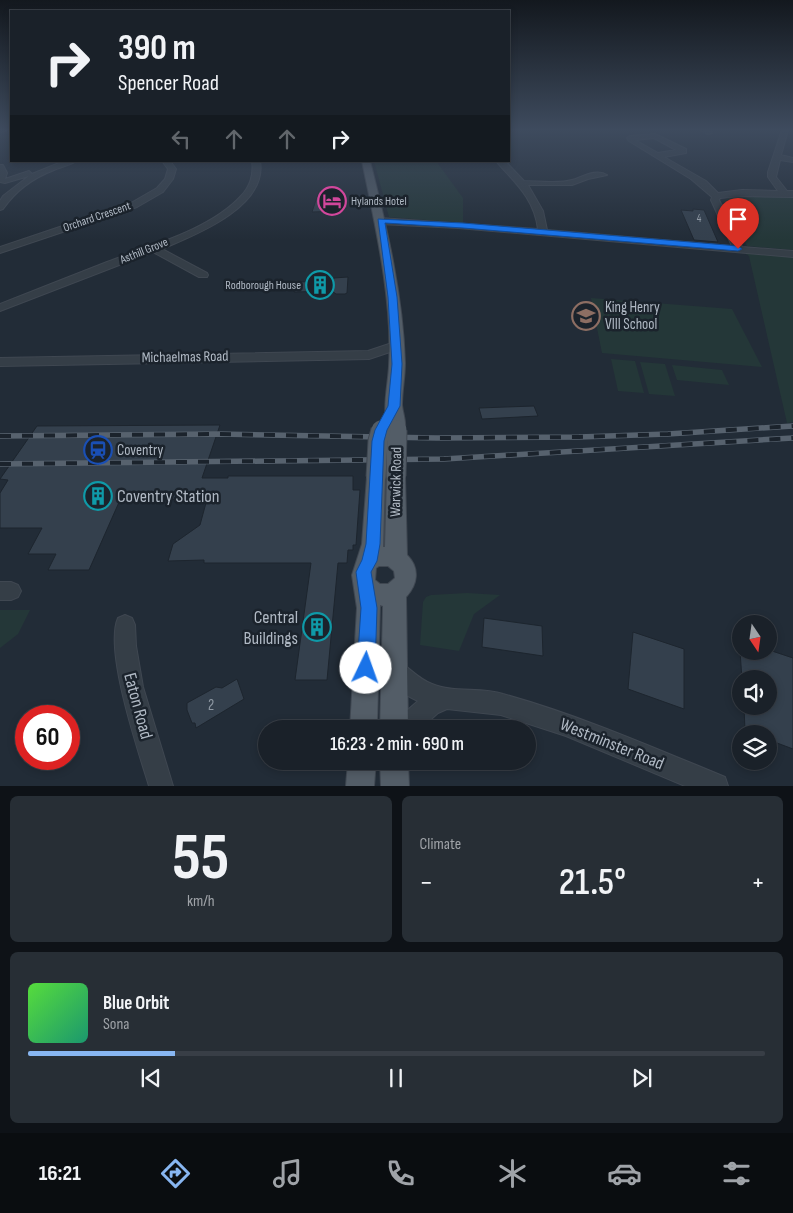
<!DOCTYPE html>
<meta charset="utf-8">
<style>
:root{--surface:#1a2129;--page:#272e35;--text:#f1f3f6;--muted:#9fa3a8;--line:#383e46;--accent:#88b6f1}
body{margin:0;font-family:"Sofia Sans Condensed",sans-serif;background:var(--page);color:var(--text);height:100vh;display:flex;flex-direction:column;font-size:19px;white-space:nowrap}
*{box-sizing:border-box;margin:0}
p{font-size:16px;color:var(--muted)}
.icon{flex:none;width:28px;height:28px;fill:none;stroke:currentColor;stroke-width:2;stroke-linecap:round;stroke-linejoin:round}
.map{position:relative;height:786px;overflow:hidden}
.panel{display:flex;flex-direction:column;gap:10px;padding:10px;background:#0e1217;flex:1}
.panel>*{flex:none}
.banner{position:absolute;left:10px;top:10px;width:500px;height:152px;border-radius:0px;box-shadow:0 2px 8px #0003,0 0 0 1px var(--line);background:#1a2129;color:var(--text);overflow:hidden}
.needle{width:32px;rotate:167deg}
.controls{position:absolute;left:732px;top:615px;display:grid;gap:10px}
.controls a{display:grid;place-items:center;width:45px;height:45px;border-radius:50%;background:var(--surface);box-shadow:0 2px 8px #0003,0 0 0 1px var(--line);font-size:25px}
.speed{position:absolute;left:15px;top:705px;display:flex;gap:10px;font-size:25px;font-weight:700;text-align:center}
.speed>*{display:grid;place-content:center;width:65px;height:65px;border-radius:50%;background:var(--surface);box-shadow:0 2px 8px #0003,0 0 0 1px var(--line);line-height:1}
.speed .limit{border:8px solid #d22;background:#fff;color:#111}
.pin{position:absolute;display:grid;place-items:center;width:42px;height:42px;color:#fff;margin:-51px -21px;border-radius:50% 50% 50% 0;rotate:-45deg;box-shadow:0 0 5px #0007}
.pin .icon{rotate:45deg}
.me{position:absolute;width:55px;margin:-28px;rotate:3deg;stroke-linejoin:round;filter:drop-shadow(0 0 4px #0008)}
.turn{display:flex;align-items:center;gap:18px;height:105px;padding:0 25px;font-size:22px}
.turn .icon{width:65px;height:65px;stroke-width:2.5}
.turn b{display:block;font-size:35px;line-height:42px}
.lanes{display:flex;align-items:center;height:48px;padding:0 25px;background:#0003;justify-content:center;gap:25px;direction:ltr}
.lanes .off{opacity:.35}
.big{font-size:38px;font-weight:600;line-height:1.1}
.panel .card{flex:1;display:flex;flex-direction:column;justify-content:center;gap:8px;min-width:0;padding:0 18px;border-radius:8px;background:var(--page)}
.panel .dial{align-items:center;gap:0}
.dial b{font-size:65px;line-height:1}
.song{display:flex;align-items:center;gap:15px}
.cover{width:60px;height:60px;border-radius:8px;background:linear-gradient(135deg,hsl(110 70% 55%),hsl(160 70% 35%))}
.played{height:5px;border-radius:2px;background:linear-gradient(90deg,var(--accent) 20%,var(--line) 20%)}
.keys{display:flex;justify-content:space-around;direction:ltr}
.heat{display:flex;justify-content:space-between;align-items:center;font-size:28px;direction:ltr}
.panel .tiles{flex:1;display:grid;gap:10px;grid-template-columns:1fr 1fr}
.card:last-child{grid-column:span 2}
.trip{position:absolute;left:258px;top:720px;width:278px;height:50px;border-radius:25px;background:var(--surface);box-shadow:0 2px 8px #0003,0 0 0 1px var(--line);font-weight:600;line-height:50px;text-align:center}
.menu{display:flex;height:80px;justify-content:space-around;align-items:center;background:#0a0d10;color:var(--muted)}
.menu .icon{width:35px;height:35px}
.menu .on{color:var(--accent)}
.menu b{font-size:22px;color:var(--text)}
.map>svg:first-child{display:block}
.green{fill:#243738}
.building{fill:#34404d;stroke:#1d252e}
.lines{fill:none;stroke-linecap:round;stroke-linejoin:round}
.minor-casing{stroke:#3f4751;stroke-width:2}
.major-casing{stroke:#3f4751;stroke-width:2}
.minor{fill:#353e47;fill-rule:evenodd}
.major{fill:#535d67;fill-rule:evenodd}
.rail-far1-casing{stroke:#57626e;stroke-width:3}
.rail-casing{stroke:#57626e;stroke-width:5.5}
.rail-far1{stroke:#1b232c;stroke-width:2;stroke-dasharray:5;stroke-linecap:butt}
.rail{stroke:#1b232c;stroke-width:4;stroke-dasharray:11;stroke-linecap:butt}
.major-bridge-casing{stroke:#3f4751;stroke-width:21;stroke-linecap:butt}
.major-bridge{stroke:#535d67;stroke-width:19}
.route{fill:#1a73e8;stroke:#114b97}
.labels{text-anchor:middle;dominant-baseline:central;stroke-width:5;stroke-linejoin:round;paint-order:stroke}
.far-number-label{font-size:11px;fill:#8f99a4}
.far-poi-label{font-size:12px;fill:#b0b9c4;stroke:#1b232c;text-anchor:start}
.far-street-label{font-size:12px;fill:#b0b9c4;stroke:#1b232c}
.poi-label{font-size:15px;fill:#b0b9c4;stroke:#1b232c;text-anchor:start}
.street-label{font-size:15px;fill:#b0b9c4;stroke:#1b232c}
.near-number-label{font-size:15px;fill:#8f99a4}
.near-poi-label{font-size:18px;fill:#b0b9c4;stroke:#1b232c;text-anchor:start}
.near-street-label{font-size:18px;fill:#b0b9c4;stroke:#1b232c}
</style>
<div class="map">
<svg width="793" height="786" viewBox="0 0 793 786">
<rect width="100%" height="100%" fill="#222c37"/>
<g class="green">
<path d="M374 161H436L463 198V223L389 217Z"/>
<path d="M754 195 793 196V250L747 246 723 201 733 196Z"/>
<path d="M738 249 793 254V422L787 423 749 256Z"/>
<path d="M591 298 732 309 762 367 602 353Z"/>
<path d="M611 359 635 361 644 393 618 391Z"/>
<path d="M640 362 665 364 675 396 649 394Z"/>
<path d="M672 365 722 370 729 385 677 380Z"/>
<path d="M467 593 500 595 474 614 459 651 420 645 423 602 426 597 431 595Z"/>
<path d="M0 610H30L18 634 0 648Z"/>
</g>
<g class="building">
<path d="M319 191H337L336 194H343L342 199H348L347 208H343V211L312 212Z"/>
<path d="M693 209 704 210 718 242 694 240 681 210 693 211Z"/>
<path d="M348 277 347 293 345 294H336L332 291 294 292 296 282 333 281 334 278Z"/>
<path d="M534 406 538 416 482 419 479 408Z"/>
<path d="M220 425 202 478H228V476H353V490H360L356 545H353V550H348L347 563H338L327 680H295L311 563H204V560L168 561 173 544 200 525 207 499 120 500 89 570H48L56 554H28L42 528H0V493L8 480 0 479 37 426Z"/>
<path d="M484 618 542 626 543 656 482 647Z"/>
<path d="M633 632 684 649V709L628 689Z"/>
<path d="M740 651H772L793 658V749L769 740V734H752L745 731 744 706H769V679H742Z"/>
<path d="M237 679 244 699 196 728 195 723H192L187 710V703L216 687 222 688Z"/>
</g>
<g class="lines">
<defs>
<g id="minor">
<path d="M701 130H708L712 133 707 134Z"/>
<path d="M782 130H788L781 155 793 158V162L780 160 776 177 787 191H793V197L742 196 720 198 719 200 742 247 793 251V257L458 228 380 224 375 221 380 218 538 229C534 198 515 183 496 161H505L524 181C538 181 558 184 572 180 582 177 597 168 607 175L588 179 572 185H528L543 211 547 230 732 246 711 200 712 197 691 179 629 141 627 138 630 136 655 134 686 149V153L664 157 706 181 718 193 742 190 778 191 768 177V172ZM654 138 676 150 658 153 635 140Z"/>
<path d="M64 161H77C70 165 61 167 54 170 33 178 16 190 3 209L0 210V201L3 196 29 176 5 183 0 182V165H3L7 173 5 179 29 171 32 174Z"/>
<path d="M162 161H170L176 169 173 179 163 192 137 207 0 253V247L131 203 157 188 165 179 168 169Z"/>
<path d="M252 161H260C268 207 195 235 162 249L207 273 208 275 207 277H199L153 252 0 311V304C36 290 71 276 107 262 149 246 210 230 241 196 250 187 254 174 252 161Z"/>
<path d="M395 342 399 343 401 346 399 349 369 359 0 366V358L368 351Z"/>
<path d="M0 582H11L18 585 21 591 18 597 11 600H0Z"/>
<path d="M125 615 132 618 135 625 136 646 143 687 173 786H149C138 750 104 650 118 618Z"/>
<path d="M394 659C408 665 416 678 432 684 454 693 481 687 503 694 579 715 652 747 725 777L728 786H685L566 736 501 715 447 709 438 713 420 729H392L395 721 418 701C403 694 390 686 383 670L386 662Z"/>
</g>
<g id="major">
<path d="M362 161H370C387 228 403 295 405 363 405 377 402 391 402 405 403 415 408 426 403 434L397 436 391 434C380 416 388 387 389 366 393 301 375 225 362 161Z"/>
<path d="M396 469 403 471 405 476 407 555C420 568 418 584 406 597L408 729H380L383 606 380 605 377 729H350L357 608 352 575 362 544 367 477 369 472 376 470 383 472 385 477 383 547H385L387 476 389 471ZM379 566H388L394 571 395 578 388 584H380L375 580 376 568Z"/>
<path d="M348 761H376L374 786H346Z"/>
<path d="M380 761H408L409 786H381Z"/>
</g>
</defs>
<use href="#minor" class="minor-casing"/>
<use href="#major" class="major-casing"/>
<use href="#minor" class="minor"/>
<use href="#major" class="major"/>
<defs>
<path id="rail-far1" d="M0 131 6 130"/>
<g id="rail">
<path d="M0 436 218 434 437 438 579 437 668 434 793 426"/>
<path d="M0 464 444 459 793 438"/>
</g>
</defs>
<use href="#rail-far1" class="rail-far1-casing"/>
<use href="#rail" class="rail-casing"/>
<use href="#rail-far1" class="rail-far1"/>
<use href="#rail" class="rail"/>
<defs>
<g id="major-bridge">
<path d="M396 476 397 430"/>
<path d="M376 477 378 441 381 430"/>
</g>
</defs>
<use href="#major-bridge" class="major-bridge-casing"/>
<use href="#major-bridge" class="major-bridge"/>
</g>
<linearGradient id="sky" x2="0" y2="1"><stop stop-color="#13181e"/><stop offset="0.54" stop-color="#3e4b5e"/><stop offset="1" stop-color="#3e4b5e" stop-opacity="0"/></linearGradient>
<rect width="793" height="240" fill="url(#sky)"/>
<path class="route" d="M378 219 463 223 738 246 742 249 738 251 463 228 385 223 397 297 402 364 400 406 387 430 384 441 380 544 377 561 371 572 377 608 375 668 372 674 366 677 360 674 357 668 361 608 356 572 362 560 366 544 372 441 375 430 388 406 392 364 388 297Z"/>
<defs>
<symbol id="hotel-ring" viewBox="-11 -11 22 22"><circle r="9.5" fill="#1b232c" stroke="#d1479c" stroke-width="1.5"/><path d="M-6-4.5h1.5V1H6V5H4.5V3h-9V5H-6ZM-4 0a1.8 1.8 0 1 1 3.6 0ZM.5 0V-2.5h3Q6-2.5 6 0Z" fill="#d1479c"/></symbol>
<symbol id="building-ring" viewBox="-11 -11 22 22"><circle r="9.5" fill="#1b232c" stroke="#0f9aa8" stroke-width="1.5"/><path d="M-4-6H4V6H1V3H-1V6H-4ZM-2.5-4.3h1.7v1.8h-1.7ZM.8-4.3h1.7v1.8H.8ZM-2.5-1h1.7V.8h-1.7ZM.8-1h1.7V.8H.8Z" fill="#0f9aa8"/></symbol>
<symbol id="school-ring" viewBox="-11 -11 22 22"><circle r="9.5" fill="#1b232c" stroke="#8d6e63" stroke-width="1.5"/><path d="M0-5L7-2L0 1L-7-2ZM-4 1L0 2.5L4 1V4Q0 6-4 4Z" fill="#8d6e63"/></symbol>
<symbol id="station-ring" viewBox="-11 -11 22 22"><circle r="9.5" fill="#1b232c" stroke="#1a4fb4" stroke-width="1.5"/><path d="M-3-6H3Q5-6 5-4V2Q5 4 3 4L4.5 6H3L1.5 4h-3L-3 6H-4.5L-3 4Q-5 4-5 2V-4Q-5-6-3-6ZM-3.5-4v3h7v-3ZM-3.5 1v1.5H-2V1ZM2 1v1.5H3.5V1Z" fill="#1a4fb4"/></symbol>
</defs>
<g fill-rule="evenodd">
<use href="#hotel-ring" x="316" y="185" width="32" height="32"/>
<use href="#building-ring" x="304" y="269" width="32" height="32"/>
<use href="#school-ring" x="570" y="300" width="32" height="32"/>
<use href="#station-ring" x="82" y="434" width="32" height="32"/>
<use href="#building-ring" x="82" y="480" width="32" height="32"/>
<use href="#building-ring" x="301" y="611" width="32" height="32"/>
</g>
<g class="labels">
<g class="far-number-label">
<text x="699" y="218">4</text>
</g>
<g class="far-poi-label">
<text x="351" y="201">Hylands Hotel</text>
<text x="301" y="285" text-anchor="end">Rodborough House</text>
</g>
<g class="far-street-label">
<text transform="translate(97 217) rotate(-19)">Orchard Crescent</text>
<text transform="translate(144 251) rotate(-22)">Asthill Grove</text>
</g>
<g class="poi-label">
<text x="605" y="307">King Henry<tspan x="605" dy="17">VIII School</tspan></text>
<text x="117" y="450">Coventry</text>
</g>
<g class="street-label">
<text transform="translate(185 357) rotate(-1)">Michaelmas Road</text>
<text transform="translate(396 482) rotate(-89)">Warwick Road</text>
</g>
<g class="near-number-label">
<text x="211" y="705">2</text>
</g>
<g class="near-poi-label">
<text x="117" y="496">Coventry Station</text>
<text x="298" y="617" text-anchor="end">Central<tspan x="298" dy="21">Buildings</tspan></text>
</g>
<g class="near-street-label">
<text transform="translate(138 706) rotate(75)">Eaton Road</text>
<text transform="translate(612 744) rotate(22)">Westminster Road</text>
</g>
</g>
</svg>
<div class="controls">
<a><svg class="needle" viewBox="-14 -14 28 28"><path d="M0-13l5 13h-10z" fill="#e53935"/><path d="M0 13l5-13h-10z" fill="#9fa3a8"/></svg></a>
<a><svg class="icon" aria-label="sound" viewBox="0 0 24 24"><path d="M4 9h4l5-4v14l-5-4H4zM17 9q2 3 0 6"/></svg></a>
<a><svg class="icon" aria-label="layers" viewBox="0 0 24 24"><path d="M12 4l9 5-9 5-9-5zM3 14l9 5 9-5"/></svg></a>
</div>
<div class="speed"><div class="limit">60</div></div>
<div class="pin" style="left:738px;top:249px;background:#d93025"><svg class="icon" aria-label="arrive" viewBox="0 0 24 24"><path d="M6 21V4h12l-3 4 3 4H6"/></svg></div>
<svg class="me" style="left:366px;top:668px" viewBox="-20 -20 40 40"><circle r="19" fill="#fff"/><path d="M0-13L10 11 0 6-10 11z" fill="#1a73e8"/></svg>
<div class="trip">16:23 · 2 min · 690 m</div>
<div class="banner">
<div class="turn"><svg class="icon" aria-label="right" viewBox="0 0 24 24"><path d="M7 20v-9h11M14 6l5 5-5 5"/></svg><div><b>390 m</b>Spencer Road</div></div>
<div class="lanes"><svg class="icon off" aria-label="left" viewBox="0 0 24 24"><path d="M17 20v-9H6M10 6l-5 5 5 5"/></svg><svg class="icon off" aria-label="ahead" viewBox="0 0 24 24"><path d="M12 20V5M6 11l6-6 6 6"/></svg><svg class="icon off" aria-label="ahead" viewBox="0 0 24 24"><path d="M12 20V5M6 11l6-6 6 6"/></svg><svg class="icon" aria-label="right" viewBox="0 0 24 24"><path d="M7 20v-9h11M14 6l5 5-5 5"/></svg></div>
</div>
</div>
<section class="panel">
<div class="tiles">
<div class="card dial"><b>55</b><p>km/h</p></div>
<div class="card"><p>Climate</p>
<div class="heat"><a>−</a><b class="big">21.5°</b><a>+</a></div>
</div>
<div class="card">
<div class="song"><i class="cover"></i><div><b>Blue Orbit</b><p>Sona</p></div></div>
<div class="played"></div>
<div class="keys"><svg class="icon" aria-label="previous" viewBox="0 0 24 24"><path d="M18 5L8 12l10 7zM5 5v14"/></svg><svg class="icon" aria-label="pause" viewBox="0 0 24 24"><path d="M8 5v14M16 5v14"/></svg><svg class="icon" aria-label="next" viewBox="0 0 24 24"><path d="M6 5l10 7-10 7zM19 5v14"/></svg></div>
</div>
</div>
</section>
<nav class="menu">
<b>16:21</b>
<svg class="icon on" aria-label="directions" viewBox="0 0 24 24"><path d="M12 3l9 9-9 9-9-9zM9 14v-3h6M13 9l2 2-2 2"/></svg>
<svg class="icon" aria-label="music" viewBox="0 0 24 24"><path d="M9 18V5l10-2v13"/><circle cx="6" cy="18" r="3"/><circle cx="16" cy="16" r="3"/></svg>
<svg class="icon" aria-label="phone" viewBox="0 0 24 24"><path d="M5 4h4l2 5-3 2q2 4 5 5l2-3 5 2v4C11 20 4 13 5 4z"/></svg>
<svg class="icon" aria-label="climate" viewBox="0 0 24 24"><path d="M12 3v18M4 7l16 10M4 17L20 7"/></svg>
<svg class="icon" aria-label="car" viewBox="0 0 24 24"><path d="M5 17H2v-5l4-1 3-4h7l3 4 3 1v5h-3M9 17h6M6 11h13"/><circle cx="7" cy="17" r="2"/><circle cx="17" cy="17" r="2"/></svg>
<svg class="icon" aria-label="filters" viewBox="0 0 24 24"><path d="M4 7h16M4 17h16"/><circle cx="9" cy="7" r="2"/><circle cx="15" cy="17" r="2"/></svg>
</nav>
